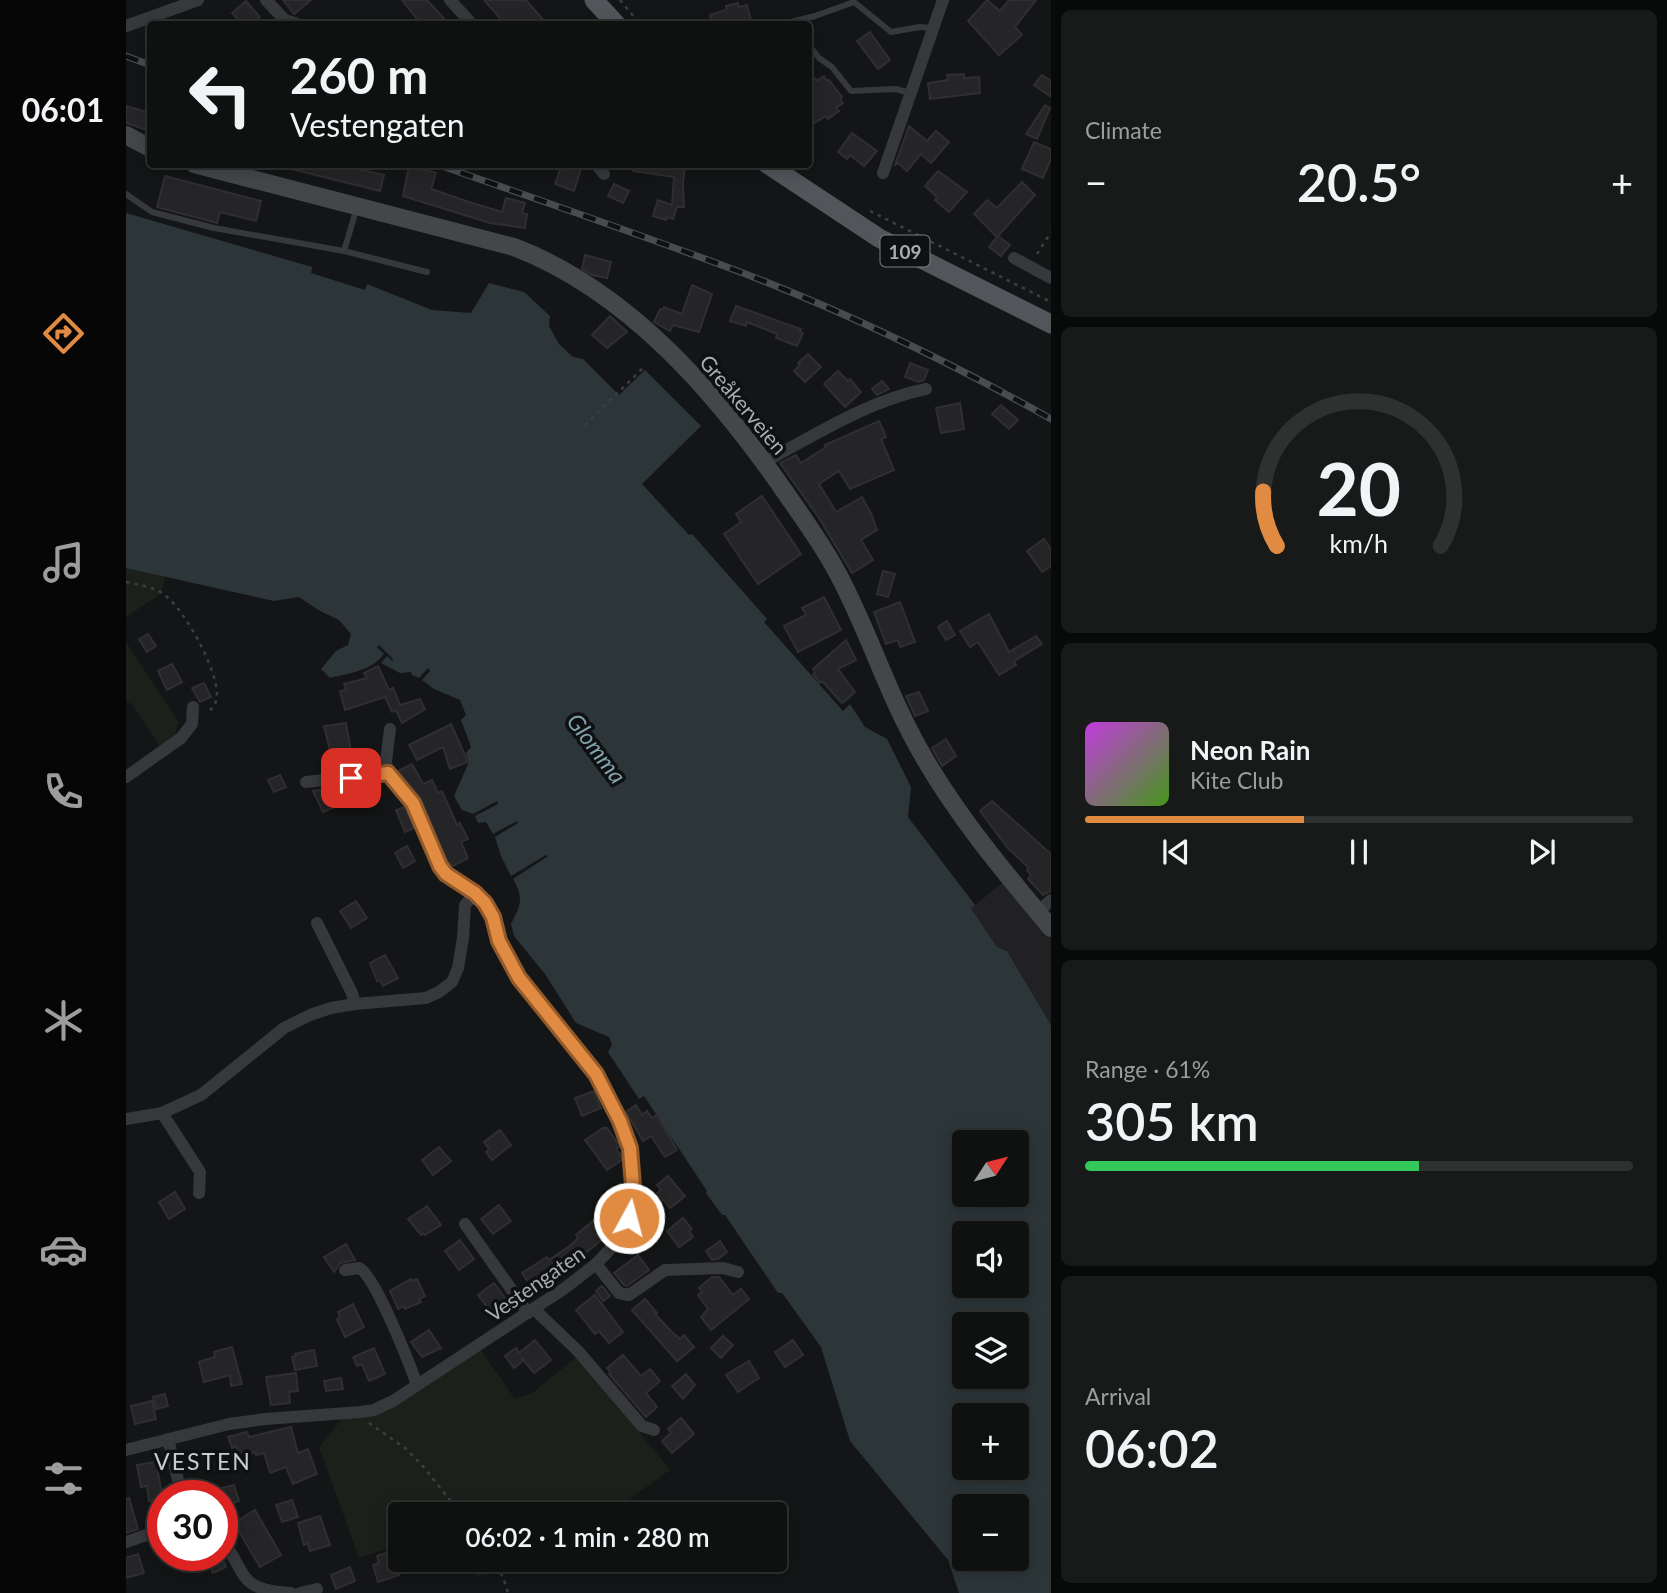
<!DOCTYPE html>
<meta charset="utf-8">
<style>
:root{--surface:#0f1010;--page:#181919;--text:#f1f3f6;--muted:#9b9d9f;--line:#2f3030;--accent:#e18b42}
body{margin:0;font-family:Lato,sans-serif;background:var(--page);color:var(--text);height:100vh;display:flex;flex-direction:column;font-size:26px;white-space:nowrap}
*{box-sizing:border-box;margin:0}
p{font-size:23px;color:var(--muted)}
.icon{flex:none;width:38px;height:38px;fill:none;stroke:currentColor;stroke-width:2;stroke-linecap:round;stroke-linejoin:round}
.map{position:relative;flex:1;overflow:hidden}
.side{display:flex;flex-direction:column;gap:10px;padding:10px;background:#080909;width:616px}
.side>*{flex:none}
.banner{position:absolute;left:21px;top:21px;width:665px;height:147px;border-radius:7px;box-shadow:0 4px 18px #0003,0 0 0 2px var(--line);background:#0f1010;color:var(--text);overflow:hidden}
.needle{width:46px;rotate:54deg}
.tools{position:absolute;left:826px;top:1130px;display:grid;gap:14px}
.tools a{display:grid;place-items:center;width:77px;height:77px;border-radius:7px;background:var(--surface);box-shadow:0 4px 18px #0003,0 0 0 2px var(--line);font-size:35px}
.speed{position:absolute;left:21px;top:1480px;display:flex;gap:14px;font-size:35px;font-weight:700;text-align:center}
.speed>*{display:grid;place-content:center;width:91px;height:91px;border-radius:50%;background:var(--surface);box-shadow:0 4px 18px #0003,0 0 0 2px var(--line);line-height:1}
.speed .limit{border:10px solid #d22;background:#fff;color:#111}
.pin{position:absolute;display:grid;place-items:center;width:60px;height:60px;color:#fff;margin:-30px;border-radius:14px;box-shadow:0 4px 10px #0006}
.me{position:absolute;width:77px;margin:-38px;rotate:7deg;stroke-linejoin:round;filter:drop-shadow(0 0 5px #0008)}
.turn{display:flex;align-items:center;gap:24px;height:147px;padding:0 28px;font-size:32px}
.turn .icon{width:91px;height:91px;stroke-width:2.5}
.turn b{display:block;font-size:49px;line-height:60px}
.big{font-size:52px;font-weight:600;line-height:1.1}
.side .tile{flex:1;display:flex;flex-direction:column;justify-content:center;gap:10px;min-width:0;padding:0 24px;border-radius:10px;background:var(--page)}
.side .dial{align-items:center;gap:0}
.dial svg{height:182px;overflow:visible;fill:none;stroke:var(--line);stroke-width:7;stroke-linecap:round;text-anchor:middle}
.dial text{fill:var(--text);stroke:none}
.song{display:flex;align-items:center;gap:21px}
.cover{width:84px;height:84px;border-radius:10px;background:linear-gradient(135deg,hsl(290 70% 55%),hsl(100 70% 35%))}
.played{height:7px;border-radius:4px;background:linear-gradient(90deg,var(--accent) 40%,var(--line) 40%)}
.keys{display:flex;justify-content:space-around;direction:ltr}
.heat{display:flex;justify-content:space-between;align-items:center;font-size:38px;direction:ltr}
.charge{height:10px;border-radius:5px;background:linear-gradient(90deg,#34c759 61%,var(--line) 0)}
.trip{position:absolute;left:262px;top:1502px;width:399px;height:70px;border-radius:7px;background:var(--surface);box-shadow:0 4px 18px #0003,0 0 0 2px var(--line);font-weight:600;line-height:70px;text-align:center}
main{display:flex;flex:1;min-height:0}
.tab-bar{display:flex;flex-direction:column;width:126px;justify-content:space-around;align-items:center;background:#060606;color:var(--muted)}
.tab-bar .icon{width:49px;height:49px}
.tab-bar .active{color:var(--accent)}
.tab-bar b{font-size:32px;color:var(--text)}
.map>svg:first-child{display:block}
.built{fill:#212123}
.green{fill:#1b201b}
.water{fill:#2c3639;fill-rule:evenodd}
.building{fill:#252527;stroke:#2f2f32;stroke-width:2}
.lines{fill:none;stroke-linecap:round;stroke-linejoin:round}
.path{stroke:#3c3f42;stroke-width:2.5;stroke-dasharray:3.5 5;stroke-linecap:butt}
.service{stroke:#36383b;stroke-width:6}
.minor{stroke:#36383b;stroke-width:12}
.secondary{stroke:#44474a;stroke-width:18}
.primary{stroke:#525559;stroke-width:19}
.rail-casing{stroke:#494c4f;stroke-width:7}
.rail{stroke:#0f1011;stroke-width:4.5;stroke-dasharray:13;stroke-linecap:butt}
.route-casing{stroke:#925a2b;stroke-width:18}
.route{stroke:#e18b42;stroke-width:12}
.labels{text-anchor:middle;dominant-baseline:central;stroke-width:7;stroke-linejoin:round;paint-order:stroke}
.shield{fill:#0f1011;stroke:#797f84;stroke-width:2}
.shield-label{font-size:19px;font-weight:bold;fill:#a7aeb5}
.street-label{font-size:21px;fill:#a7aeb5;stroke:#0f1011}
.water-label{font-size:23px;font-style:italic;fill:#81a2ad;stroke:#0f1011}
.neighbourhood-label{font-size:23px;letter-spacing:2px;fill:#c8ccd1;stroke:#0f1011}
</style>
<main>
<nav class="tab-bar">
<b>06:01</b>
<svg class="icon active" aria-label="directions" viewBox="0 0 24 24"><path d="M12 3l9 9-9 9-9-9zM9 14v-3h6M13 9l2 2-2 2"/></svg>
<svg class="icon" aria-label="music" viewBox="0 0 24 24"><path d="M9 18V5l10-2v13"/><circle cx="6" cy="18" r="3"/><circle cx="16" cy="16" r="3"/></svg>
<svg class="icon" aria-label="phone" viewBox="0 0 24 24"><path d="M5 4h4l2 5-3 2q2 4 5 5l2-3 5 2v4C11 20 4 13 5 4z"/></svg>
<svg class="icon" aria-label="climate" viewBox="0 0 24 24"><path d="M12 3v18M4 7l16 10M4 17L20 7"/></svg>
<svg class="icon" aria-label="car" viewBox="0 0 24 24"><path d="M5 17H2v-5l4-1 3-4h7l3 4 3 1v5h-3M9 17h6M6 11h13"/><circle cx="7" cy="17" r="2"/><circle cx="17" cy="17" r="2"/></svg>
<svg class="icon" aria-label="filters" viewBox="0 0 24 24"><path d="M4 7h16M4 17h16"/><circle cx="9" cy="7" r="2"/><circle cx="15" cy="17" r="2"/></svg>
</nav>
<div class="map">
<svg width="925" height="1593" viewBox="0 0 925 1593">
<rect width="100%" height="100%" fill="#141516"/>
<path class="built" d="M884 877 925 928V1025L881 951 871 947 845 908Z"/>
<g class="green">
<path d="M0 568 40 575 35 594 0 617Z"/>
<path d="M0 642 53 722 48 737 34 747 6 704 0 702Z"/>
<path d="M355 1350 389 1399 405 1394 452 1356 544 1470 483 1514H275V1544L233 1558 193 1447 221 1413 235 1412Z"/>
<path d="M342 1559H418L352 1576Z"/>
</g>
<path class="water" d="M0 213 186 267 185 273 239 290 241 284 306 310 345 313 363 283 398 292 424 316 423 326 433 344 447 357 457 359 493 395 519 370 575 426 516 484 563 535 566 534 641 619 638 622 717 711 724 704 739 727 761 739 785 787 782 817 849 905 845 908 871 947 881 951 925 1025V1593H833L822 1560 724 1441 695 1347 656 1293H652L599 1215H596L580 1193 581 1191 518 1096 513 1099 482 1052 486 1045 483 1037 450 1023 419 974 388 936 385 924C395 905 398 898 387 879L422 856 420 855 385 876 375 856 369 837 392 823 391 821 367 834 360 822 352 823 349 816 372 804 371 801 347 814 336 810 328 796 343 762 340 753 345 747 335 720 340 715 334 700 308 689 296 680 304 671 302 668 293 678 286 675 285 672 274 673 255 663 261 656 266 661 267 659 253 645 251 647 258 654C246 671 223 673 204 678L195 669 210 651 222 645 225 634 213 620 194 611 173 597 148 601 0 568ZM838 1143H891V1195H838ZM838 1234H891V1286H838ZM838 1325H891V1377H838ZM838 1416H891V1468H838ZM838 1507H891V1559H838Z"/>
<g class="building">
<path d="M157 0H185L168 14Z"/>
<path d="M276 0H301L323 24H295Z"/>
<path d="M358 0H400L421 24H379Z"/>
<path d="M861 0 874 11 883 0H910L889 27 896 35 873 55 842 21Z"/>
<path d="M120 1 134 17 125 24H116L106 13Z"/>
<path d="M612 3 613 7 621 5 626 24H586L584 15 600 10V6Z"/>
<path d="M744 32 764 60 752 69 731 41Z"/>
<path d="M838 74V78L853 77 854 93 804 99 802 83 822 80 821 75Z"/>
<path d="M916 75 925 81V97L908 85Z"/>
<path d="M698 76 701 81 703 80 716 97 714 99 717 103 710 108 713 111 702 119 700 116 682 127V83L689 78 691 81Z"/>
<path d="M919 105 924 108 911 139 900 134Z"/>
<path d="M0 106 24 113V131L0 123Z"/>
<path d="M783 126 801 141 810 131 823 142 805 163 795 154 781 171 772 163 769 165Z"/>
<path d="M726 133 751 151 738 166 724 155 721 159 712 152Z"/>
<path d="M908 142 925 149V159L917 178 896 169Z"/>
<path d="M165 164H211L258 175 254 191 165 169Z"/>
<path d="M436 164H451L450 167 455 169 448 191 429 184Z"/>
<path d="M507 164H556L555 167H559L557 182 558 207H551L547 219 541 217 540 220 527 216 532 200 546 205 548 177 507 171Z"/>
<path d="M283 166 310 173 305 189 343 202 376 212 380 198 399 203 396 213 401 214 399 228 364 223 277 196Z"/>
<path d="M812 171 841 192 823 212 809 200 811 197 799 186Z"/>
<path d="M39 176 135 201 130 221 94 212 91 223 31 207Z"/>
<path d="M896 182 909 195 872 236 884 245 875 256 863 247 871 237 848 214 861 200 871 208Z"/>
<path d="M488 184 503 191 497 203 482 196Z"/>
<path d="M459 255 485 262 481 278 466 275 456 269Z"/>
<path d="M566 285 586 294 573 332 547 325 544 331 528 322 534 309 537 310 538 307 556 314Z"/>
<path d="M610 306 675 329 674 332 677 333 671 346 650 338 651 334 621 322 620 326 604 321Z"/>
<path d="M484 316 501 332 481 348 466 335Z"/>
<path d="M682 354 695 367 679 382 668 371 674 365 672 363Z"/>
<path d="M784 363 802 370 798 380 793 382 779 377Z"/>
<path d="M712 371 722 381 724 379 735 392 719 407 698 384Z"/>
<path d="M756 381 763 389 751 395 746 389Z"/>
<path d="M834 403 838 429 815 433 810 408Z"/>
<path d="M875 405 892 420 883 429 866 414Z"/>
<path d="M753 421 760 437 755 439 768 470 724 489 713 471 693 484 710 512 736 497 745 513 751 530 735 540 747 560 726 573 693 518 654 463 670 455 675 463 700 447 699 445Z"/>
<path d="M636 496 675 554 632 584 598 534 615 522 610 514Z"/>
<path d="M918 539 925 549V566L916 572 901 551Z"/>
<path d="M757 571 769 574 762 597 751 594Z"/>
<path d="M698 597 715 630 672 652 658 626 680 615 676 608Z"/>
<path d="M774 602 789 642 774 647 772 640 760 644 748 612Z"/>
<path d="M863 614 883 652 910 636 916 644 888 661 890 665 873 675 852 642 844 647 834 631Z"/>
<path d="M821 621 829 635 820 640 812 627Z"/>
<path d="M22 634 30 646 21 652 13 639Z"/>
<path d="M720 640 730 660 712 669 729 692 716 703 696 681 694 683 687 675 689 672 687 669Z"/>
<path d="M46 664 56 682 41 690 32 671Z"/>
<path d="M252 666 263 690 267 688 274 705 294 699 299 709 276 723 270 710 266 712 259 697 219 710 214 691 220 690 218 684 241 678 238 673Z"/>
<path d="M78 683 85 697 74 702 66 688Z"/>
<path d="M793 692 802 711 789 716 780 696Z"/>
<path d="M220 723 225 751 205 754 198 726Z"/>
<path d="M325 724 342 762 324 769 317 747 291 760 283 745Z"/>
<path d="M820 739 830 756 816 766 806 748Z"/>
<path d="M248 753 252 765 237 767 235 756Z"/>
<path d="M286 764 297 784 306 780 312 793 316 791 331 825 334 823 342 839 335 842 342 858 327 866 321 861 295 799 272 771Z"/>
<path d="M154 775 160 787 148 792 142 780Z"/>
<path d="M204 788 212 806 197 812 187 791Z"/>
<path d="M866 801 925 854V891L917 895 902 879 905 875 901 870 903 868 881 847 854 811Z"/>
<path d="M279 807 288 828 279 832 270 810Z"/>
<path d="M281 846 289 861 277 868 269 853Z"/>
<path d="M230 901 241 918 225 928 214 911Z"/>
<path d="M259 955 272 978 257 986 254 980 251 981 244 963Z"/>
<path d="M468 1091 475 1108 456 1116 449 1098Z"/>
<path d="M510 1105 516 1115 521 1111 526 1118 531 1115 551 1150 539 1157 525 1136 517 1141 500 1112Z"/>
<path d="M477 1128H481L494 1146 490 1149 496 1157V1160L481 1170 459 1140Z"/>
<path d="M374 1130 385 1145 366 1160 360 1152 363 1149 358 1142Z"/>
<path d="M313 1147 325 1161 307 1175 296 1160Z"/>
<path d="M542 1176 559 1196 544 1208 531 1193 535 1190 531 1185Z"/>
<path d="M49 1192 59 1209 43 1219 33 1202Z"/>
<path d="M373 1205 385 1221 367 1234 355 1219Z"/>
<path d="M301 1206 315 1225 299 1235 297 1233 295 1235 282 1219Z"/>
<path d="M557 1218 566 1229 563 1231 567 1237 553 1247 541 1231Z"/>
<path d="M468 1220 481 1236 454 1257 452 1254 430 1270 432 1272 407 1289 396 1273 421 1257 423 1260 445 1245 452 1238 450 1235Z"/>
<path d="M334 1240 348 1259 333 1270 319 1251Z"/>
<path d="M594 1241 601 1252 592 1259 586 1260 580 1251Z"/>
<path d="M220 1244 229 1260 214 1263 208 1272 198 1257Z"/>
<path d="M512 1255 523 1270 501 1286 498 1285 488 1273Z"/>
<path d="M586 1277H593L607 1295 615 1289 623 1299 585 1330 575 1317 582 1309 572 1295 576 1292 573 1288Z"/>
<path d="M285 1279 286 1281 291 1279 299 1296 293 1299 295 1302 279 1309 278 1306 272 1309 264 1291Z"/>
<path d="M368 1283 383 1303 367 1315 352 1295Z"/>
<path d="M476 1286 484 1296 477 1301 470 1291Z"/>
<path d="M469 1295 497 1332 483 1343 473 1331 469 1334 450 1310Z"/>
<path d="M519 1299 531 1313 529 1314 545 1331 554 1339 558 1335 568 1347 551 1361 506 1310Z"/>
<path d="M227 1304 238 1327 219 1337 211 1319 214 1317 212 1312Z"/>
<path d="M303 1330 315 1348 296 1357 285 1342Z"/>
<path d="M597 1336 607 1345 595 1358 585 1348Z"/>
<path d="M409 1340 425 1360 408 1373 395 1357 398 1360 388 1368 379 1356 390 1348 393 1353Z"/>
<path d="M667 1340 677 1355 659 1367 649 1352Z"/>
<path d="M106 1347 116 1384 105 1386 104 1375 78 1382 73 1362 89 1357 88 1352Z"/>
<path d="M248 1348 259 1374 243 1381 236 1364 231 1366 227 1357Z"/>
<path d="M188 1350 191 1366 169 1370 166 1357 170 1356 169 1354Z"/>
<path d="M497 1355 515 1376 524 1369 534 1381 520 1393 531 1407 520 1417 483 1374 485 1373 481 1368Z"/>
<path d="M623 1361 633 1378 612 1392 600 1375Z"/>
<path d="M170 1373 172 1391 163 1392 164 1403 145 1405 140 1377Z"/>
<path d="M560 1374 569 1385 557 1399 546 1386Z"/>
<path d="M215 1378 217 1389 200 1391 198 1381Z"/>
<path d="M39 1394 42 1406 30 1409 27 1397Z"/>
<path d="M26 1401 30 1419 9 1424 5 1406Z"/>
<path d="M555 1418 568 1434 546 1453 536 1441 545 1433 542 1429Z"/>
<path d="M165 1427 172 1453 182 1449 191 1474 167 1484 160 1467 144 1473 138 1453 130 1455 129 1452 114 1457 110 1446 106 1448 102 1437 121 1432 123 1437Z"/>
<path d="M30 1462 37 1500 23 1501 21 1486 15 1487 11 1465Z"/>
<path d="M108 1485 113 1501 102 1505 101 1501 96 1502V1488Z"/>
<path d="M3 1498 12 1529 0 1533V1499Z"/>
<path d="M166 1500 172 1517 156 1522 150 1505Z"/>
<path d="M129 1510 155 1555 134 1567 108 1523Z"/>
<path d="M194 1516 204 1545 184 1551 182 1543 178 1545 172 1523Z"/>
<path d="M272 1549 278 1566 271 1568 273 1575 252 1582 247 1565 253 1563 251 1556Z"/>
<path d="M12 1554 18 1573 0 1578V1558Z"/>
<path d="M79 1556H95L100 1567 87 1573Z"/>
<path d="M224 1567 229 1581 210 1589 205 1575Z"/>
</g>
<g class="lines">
<g class="path">
<path d="M494 0 514 24"/>
<path d="M744 211 925 302"/>
<path d="M911 254 925 232"/>
<path d="M459 425 517 368"/>
<path d="M0 582C14 585 29 587 40 596 59 611 97 677 90 701 89 706 85 710 80 713"/>
<path d="M243 1423 279 1448 296 1465 335 1514"/>
<path d="M365 1559 377 1577 382 1593"/>
</g>
<g class="service">
<path d="M667 24 665 22 689 16 728 2 765 32 794 27 805 28"/>
<path d="M682 44 693 58 706 67 725 91 770 89 784 93"/>
<path d="M0 194 26 212 88 228 218 251 301 272"/>
<path d="M218 251 231 207"/>
</g>
<g class="minor">
<path d="M140 0 159 20 171 24"/>
<path d="M324 0 346 24"/>
<path d="M0 26 72 0"/>
<path d="M470 164 478 174"/>
<path d="M757 173 817 0"/>
<path d="M888 258 925 278"/>
<path d="M638 462C690 435 741 401 800 389"/>
<path d="M0 777 55 738 66 724 67 707"/>
<path d="M180 782 262 773"/>
<path d="M912 912 925 900"/>
<path d="M191 923 226 993 229 1004"/>
<path d="M36 1113 74 1172 73 1193"/>
<path d="M0 1119 36 1113 75 1095 158 1028 184 1015 205 1008 229 1004 300 998 313 992 326 982 332 968 337 938 339 905 349 893"/>
<path d="M339 1224 402 1313"/>
<path d="M470 1264 493 1293 503 1295 539 1270 597 1268 612 1272"/>
<path d="M219 1270 233 1268C249 1275 284 1365 291 1385"/>
<path d="M408 1309 452 1351 516 1426 528 1430"/>
<path d="M42 1439 56 1496"/>
<path d="M0 1450 103 1424 139 1419 235 1412 248 1410 267 1401 439 1288 470 1264 492 1241 503 1218 508 1199 504 1148 494 1120 470 1074 392 978 373 941 367 917 359 903 314 866 287 803 262 773 260 761 264 729"/>
<path d="M96 1539C123 1578 112 1589 165 1593"/>
<path d="M0 1542 37 1529"/>
<path d="M174 1593 191 1589"/>
</g>
<g class="secondary">
<path d="M0 135 24 148"/>
<path d="M68 164 388 247C503 291 591 394 659 492 677 518 696 544 711 572 743 631 762 696 796 754 831 816 879 873 925 928"/>
</g>
<g class="primary">
<path d="M468 0 490 24"/>
<path d="M641 164 753 238 925 324"/>
</g>
<defs>
<g id="rail">
<path d="M0 56 24 65"/>
<path d="M310 164C410 199 510 233 609 270 718 311 824 362 925 419"/>
</g>
</defs>
<use href="#rail" class="rail-casing"/>
<use href="#rail" class="rail"/>
</g>
<g class="lines">
<defs>
<path id="route" d="M225 778 262 773 287 803 314 866 320 874 349 893 359 903 367 917 373 941 393 978 470 1074 494 1121 504 1148 508 1199 503 1218"/>
</defs>
<use href="#route" class="route-casing"/>
<use href="#route" class="route"/>
</g>
<g class="labels">
<rect class="shield" x="754.5" y="235.5" width="49" height="31" rx="5"/>
<g class="shield-label">
<text x="779" y="251">109</text>
</g>
<g class="street-label">
<text transform="translate(618 404) rotate(50)">Greåkerveien</text>
<text transform="translate(409 1283) rotate(-35)">Vestengaten</text>
</g>
<g class="water-label">
<text transform="translate(471 748) rotate(53)">Glomma</text>
</g>
<g class="neighbourhood-label">
<text x="77" y="1461">VESTEN</text>
</g>
</g>
</svg>
<div class="tools">
<a><svg class="needle" viewBox="-14 -14 28 28"><path d="M0-13l5 13h-10z" fill="#e53935"/><path d="M0 13l5-13h-10z" fill="#9b9d9f"/></svg></a>
<a><svg class="icon" aria-label="sound" viewBox="0 0 24 24"><path d="M4 9h4l5-4v14l-5-4H4zM17 9q2 3 0 6"/></svg></a>
<a><svg class="icon" aria-label="layers" viewBox="0 0 24 24"><path d="M12 4l9 5-9 5-9-5zM3 14l9 5 9-5"/></svg></a>
<a>+</a>
<a>−</a>
</div>
<div class="speed"><div class="limit">30</div></div>
<div class="pin" style="left:225px;top:778px;background:#d93025"><svg class="icon" aria-label="arrive" viewBox="0 0 24 24"><path d="M6 21V4h12l-3 4 3 4H6"/></svg></div>
<svg class="me" style="left:503px;top:1218px" viewBox="-20 -20 40 40"><circle r="17" fill="#e18b42" stroke="#fff" stroke-width="3"/><path d="M0-11L8 9 0 5-8 9z" fill="#fff"/></svg>
<div class="trip">06:02 · 1 min · 280 m</div>
<div class="banner">
<div class="turn"><svg class="icon" aria-label="left" viewBox="0 0 24 24"><path d="M17 20v-9H6M10 6l-5 5 5 5"/></svg><div><b>260 m</b>Vestengaten</div></div>
</div>
</div>
<section class="side">
<div class="tile"><p>Climate</p>
<div class="heat"><a>−</a><b class="big">20.5°</b><a>+</a></div>
</div>
<div class="tile dial"><svg viewBox="0 0 100 80">
<path d="M14 69A42 42 0 1 1 86 69"/>
<path d="M14 69A42 42 0 0 1 8 45" stroke="#e18b42"/>
<text x="50" y="56" font-size="32" font-weight="700">20</text>
<text x="50" y="72" font-size="11">km/h</text>
</svg></div>
<div class="tile">
<div class="song"><i class="cover"></i><div><b>Neon Rain</b><p>Kite Club</p></div></div>
<div class="played"></div>
<div class="keys"><svg class="icon" aria-label="previous" viewBox="0 0 24 24"><path d="M18 5L8 12l10 7zM5 5v14"/></svg><svg class="icon" aria-label="pause" viewBox="0 0 24 24"><path d="M8 5v14M16 5v14"/></svg><svg class="icon" aria-label="next" viewBox="0 0 24 24"><path d="M6 5l10 7-10 7zM19 5v14"/></svg></div>
</div>
<div class="tile"><p>Range · 61%</p><b class="big">305 km</b><div class="charge"></div></div>
<div class="tile"><p>Arrival</p><b class="big">06:02</b></div>
</section>
</main>
